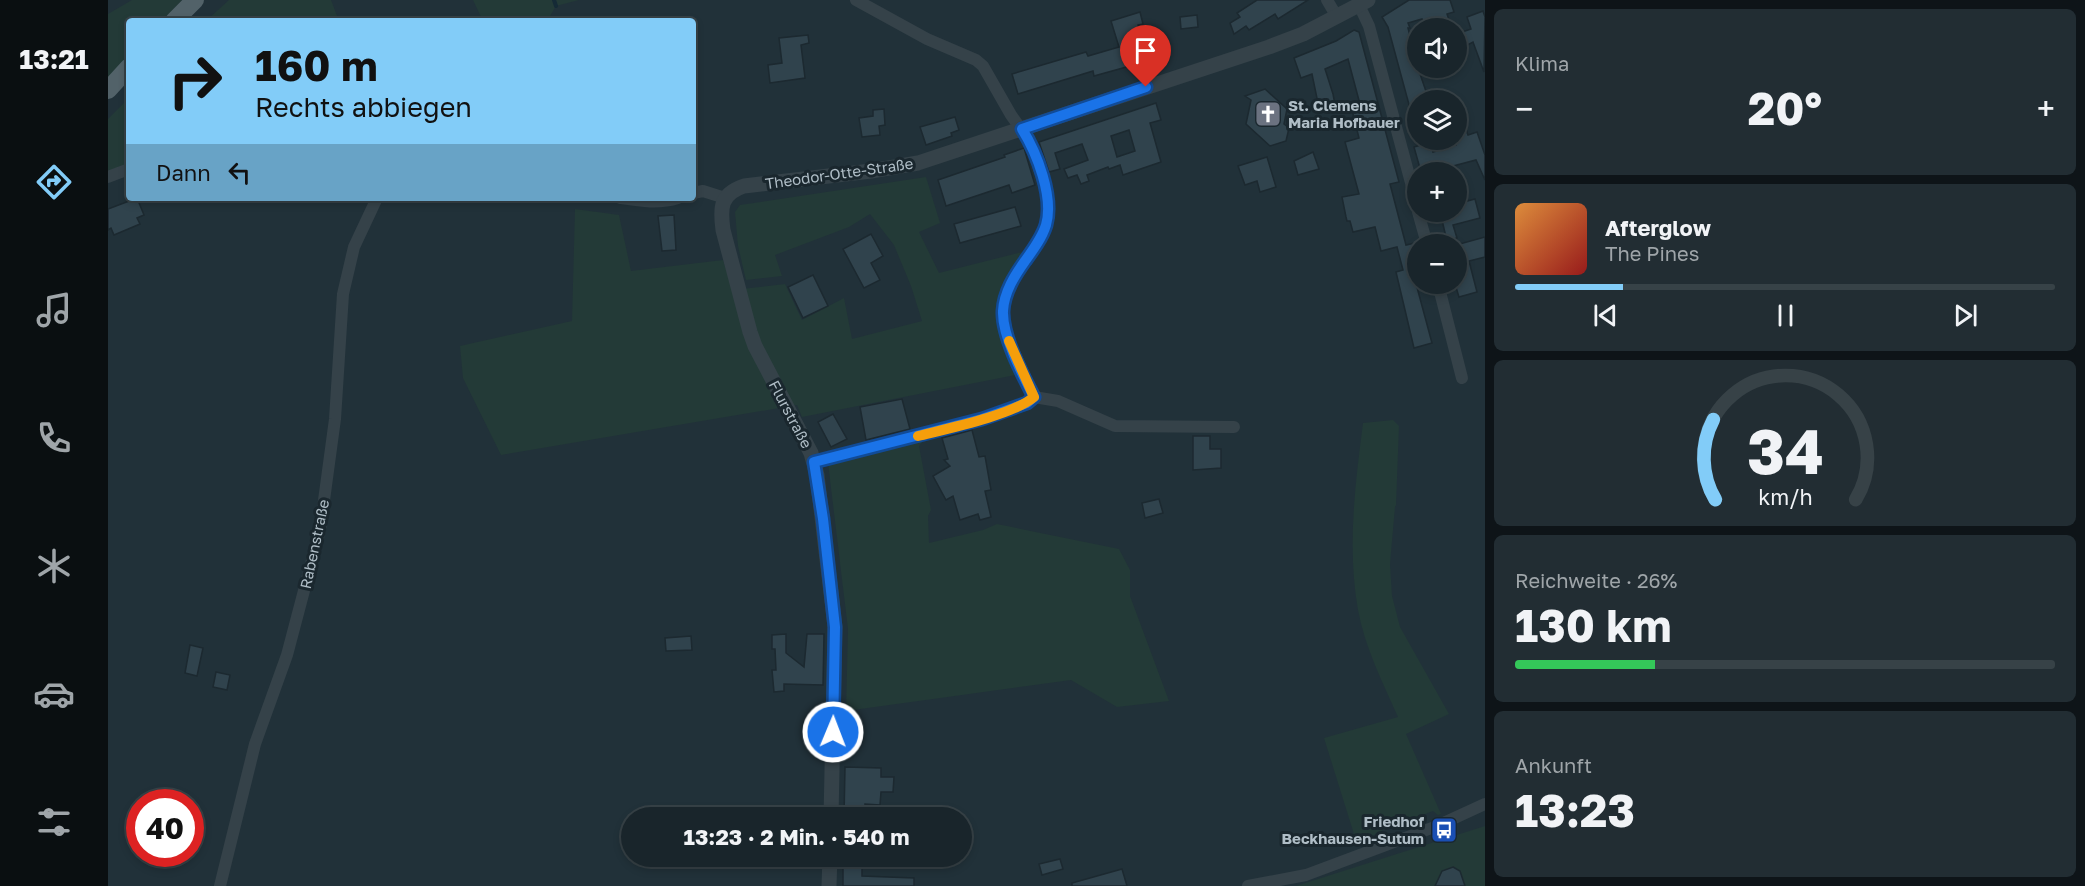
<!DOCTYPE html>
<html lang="de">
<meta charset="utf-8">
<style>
:root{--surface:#19252b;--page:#222d33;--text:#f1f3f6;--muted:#9fa5a9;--line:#374247;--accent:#82ccf8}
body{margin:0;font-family:"Golos Text",sans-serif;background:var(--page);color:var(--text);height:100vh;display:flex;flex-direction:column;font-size:22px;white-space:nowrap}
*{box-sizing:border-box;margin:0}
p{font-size:20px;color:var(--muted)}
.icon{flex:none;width:33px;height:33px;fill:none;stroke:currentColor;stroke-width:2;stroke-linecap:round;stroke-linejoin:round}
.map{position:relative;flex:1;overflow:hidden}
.drawer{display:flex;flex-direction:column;gap:9px;padding:9px;background:#0e1418;width:600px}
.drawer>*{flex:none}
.top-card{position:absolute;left:18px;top:18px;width:570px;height:183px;border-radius:6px;box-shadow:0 3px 9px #0003,0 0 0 2px var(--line);background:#82ccf8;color:#111;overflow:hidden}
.fabs{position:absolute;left:1299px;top:18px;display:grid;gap:12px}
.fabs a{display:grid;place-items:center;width:60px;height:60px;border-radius:50%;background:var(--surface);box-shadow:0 3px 9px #0003,0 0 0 2px var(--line);font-size:30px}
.speed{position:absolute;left:18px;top:789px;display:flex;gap:12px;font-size:30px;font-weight:700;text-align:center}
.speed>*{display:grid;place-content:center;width:78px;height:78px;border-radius:50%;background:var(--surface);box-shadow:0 3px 9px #0003,0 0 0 2px var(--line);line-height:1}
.speed .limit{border:9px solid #d22;background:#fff;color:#111}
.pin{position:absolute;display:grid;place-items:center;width:51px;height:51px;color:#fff;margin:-62px -26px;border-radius:50% 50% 50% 0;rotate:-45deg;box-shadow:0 0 6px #0007}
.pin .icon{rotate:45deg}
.me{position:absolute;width:66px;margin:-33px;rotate:1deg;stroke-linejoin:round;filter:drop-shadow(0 0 4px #0008)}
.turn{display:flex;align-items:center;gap:21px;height:126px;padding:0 30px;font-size:27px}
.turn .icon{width:78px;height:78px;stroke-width:2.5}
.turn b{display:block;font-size:42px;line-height:51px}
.then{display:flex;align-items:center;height:57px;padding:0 30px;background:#0003;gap:12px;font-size:22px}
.big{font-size:45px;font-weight:700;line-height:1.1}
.drawer .card{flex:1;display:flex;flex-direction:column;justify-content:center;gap:9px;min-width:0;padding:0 21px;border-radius:9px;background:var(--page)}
.drawer .dial{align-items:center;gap:0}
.dial svg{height:156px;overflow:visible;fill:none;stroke:var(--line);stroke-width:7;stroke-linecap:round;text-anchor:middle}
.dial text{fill:var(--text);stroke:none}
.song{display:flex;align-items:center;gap:18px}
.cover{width:72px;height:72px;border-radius:9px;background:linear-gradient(135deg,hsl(30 70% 55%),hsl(0 70% 35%))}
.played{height:6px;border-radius:3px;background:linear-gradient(90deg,var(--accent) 20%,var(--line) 20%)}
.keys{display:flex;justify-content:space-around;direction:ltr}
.heat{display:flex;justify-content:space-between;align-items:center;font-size:33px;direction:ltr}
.charge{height:9px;border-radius:4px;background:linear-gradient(90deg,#34c759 26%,var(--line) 0)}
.trip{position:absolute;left:513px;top:807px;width:351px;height:60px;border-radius:30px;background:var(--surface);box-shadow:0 3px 9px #0003,0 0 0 2px var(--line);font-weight:700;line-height:60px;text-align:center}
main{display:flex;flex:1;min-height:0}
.tab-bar{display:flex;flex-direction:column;width:108px;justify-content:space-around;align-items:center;background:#0a0f11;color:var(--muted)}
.tab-bar .icon{width:42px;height:42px}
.tab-bar .active{color:var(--accent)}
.tab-bar b{font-size:27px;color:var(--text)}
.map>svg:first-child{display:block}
.green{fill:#233a37}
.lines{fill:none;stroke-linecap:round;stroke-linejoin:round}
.stream{stroke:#152a36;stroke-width:4}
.building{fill:#30434d;stroke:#1c2930;stroke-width:1.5;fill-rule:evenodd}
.minor{stroke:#354249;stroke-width:12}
.tertiary{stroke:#354249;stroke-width:15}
.primary{stroke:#526269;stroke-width:18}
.route-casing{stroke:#114b97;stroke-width:15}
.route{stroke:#1a73e8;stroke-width:10}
.slow{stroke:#f59e0b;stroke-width:10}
.labels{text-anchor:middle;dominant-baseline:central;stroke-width:6;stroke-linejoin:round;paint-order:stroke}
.poi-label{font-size:15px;font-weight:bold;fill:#afbdc6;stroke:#1a272e;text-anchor:start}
.street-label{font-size:15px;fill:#afbdc6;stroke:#1a272e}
</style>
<main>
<nav class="tab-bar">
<b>13:21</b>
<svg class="icon active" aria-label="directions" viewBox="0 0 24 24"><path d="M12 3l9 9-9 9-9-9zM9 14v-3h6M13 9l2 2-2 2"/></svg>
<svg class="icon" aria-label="music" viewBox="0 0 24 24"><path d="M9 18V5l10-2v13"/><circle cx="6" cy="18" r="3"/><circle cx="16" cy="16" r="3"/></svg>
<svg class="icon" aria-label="phone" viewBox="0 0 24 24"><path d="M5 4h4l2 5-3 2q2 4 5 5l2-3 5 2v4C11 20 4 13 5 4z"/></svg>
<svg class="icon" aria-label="climate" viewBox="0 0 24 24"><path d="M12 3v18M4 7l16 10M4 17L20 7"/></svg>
<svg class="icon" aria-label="car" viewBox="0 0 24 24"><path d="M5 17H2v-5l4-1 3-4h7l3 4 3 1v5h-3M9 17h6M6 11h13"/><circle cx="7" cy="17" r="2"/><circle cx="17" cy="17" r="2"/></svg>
<svg class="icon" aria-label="filters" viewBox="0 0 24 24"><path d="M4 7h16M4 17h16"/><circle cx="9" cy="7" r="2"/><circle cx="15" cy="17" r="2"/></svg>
</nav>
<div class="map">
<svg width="1377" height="886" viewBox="0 0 1377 886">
<rect width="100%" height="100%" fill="#213139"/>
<g class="green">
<path d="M24 0H74L54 21H21V56L0 79V14Z"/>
<path d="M121 0H223L231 21H98Z"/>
<path d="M365 0H471L448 6 439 21H375Z"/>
<path d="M21 98V166L0 173V119Z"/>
<path d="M818 177 832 223 811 232 831 273 922 250 895 295 913 374 694 417 689 405 393 455 355 378 352 346 464 321 467 209 511 215 523 271 615 260 625 290 677 284 694 320 736 298 744 339 814 321 803 286 786 245 762 214 741 227 667 255 674 276 638 280 630 246 627 212 632 205Z"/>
<path d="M1285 420 1291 426 1288 505 1287 507 1282 564 1284 596 1292 627 1341 714 1298 734 1333 814 1330 815 1325 811 1270 832 1250 847 1216 738 1290 717C1275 683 1257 648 1250 610 1239 548 1247 485 1255 423Z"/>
<path d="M815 441 811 446 823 510 820 516 821 543 875 530 889 524 1011 549 1022 570V596L1061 701 1009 707 963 680 738 711 740 629 720 463Z"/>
<path d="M1377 826V886H1188Z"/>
</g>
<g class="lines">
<path class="stream" d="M446 0 448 6"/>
</g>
<g class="building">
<path d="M1149 0H1200L1170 19 1167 14 1141 30 1138 26 1126 34 1122 23 1132 17 1129 13Z"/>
<path d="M1301 0H1342L1346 12 1339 14 1344 28H1317L1314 19 1300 23 1302 28H1300L1310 68 1321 100H1310V123H1306L1280 27 1274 17Z"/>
<path d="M1375 11 1377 17 1376 72 1365 42 1348 51V34L1363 29 1359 17Z"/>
<path d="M1032 12 1035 24 1030 25 1040 61 986 76 985 71 910 94 904 74 978 52 980 56 1011 47 1003 21Z"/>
<path d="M1089 15 1090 27 1073 29 1072 17Z"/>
<path d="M1246 30 1251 32 1291 182 1282 184 1298 245 1307 243 1310 254V263L1303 265 1324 343 1306 348 1288 272 1295 270 1289 247 1273 251 1267 227 1245 232 1242 221H1239L1238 217 1234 197 1251 194 1237 142 1251 138 1244 110 1253 108 1240 59 1217 69 1225 94 1228 110 1212 113 1204 74 1193 78 1186 58 1228 41Z"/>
<path d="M700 35 701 43 693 45 697 78 662 83 660 65 674 63 671 38Z"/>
<path d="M1157 89 1179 109 1176 124 1181 128 1178 141 1162 146 1138 124 1143 100 1137 96Z"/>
<path d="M1048 103 1053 120 1042 123 1053 162 1015 175 1012 165 1001 169 1000 167 979 175 981 181 973 184 969 175 960 178 956 169 980 160 974 144 947 153 952 169 941 172 931 142ZM1021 130 1027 151 1009 157 1003 136Z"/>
<path d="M776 109 777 125 771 126 772 135 754 137 751 118 765 116V110Z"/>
<path d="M847 117 851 130 843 133 844 136 818 145 812 127Z"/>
<path d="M1358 129 1360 135 1369 132 1377 155V180L1368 160 1330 170 1331 172H1313L1306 147 1323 142 1325 152 1348 145 1346 140H1348V132Z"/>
<path d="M916 148 927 185 904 193 901 185 838 206 830 180 897 157 896 155Z"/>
<path d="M1205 152 1211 169 1190 175 1186 161Z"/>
<path d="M1159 157 1168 187 1152 192 1149 181 1137 185 1130 166Z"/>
<path d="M29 198 36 215 29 218 32 224 6 235 3 228 0 230V209Z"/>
<path d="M1367 199 1372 218 1345 225 1349 238 1339 241 1332 212H1348V204Z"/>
<path d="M907 207 913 226 852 243 846 224Z"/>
<path d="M566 215 568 250 554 251 550 216Z"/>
<path d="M763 234 775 256 763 263 772 280 756 288 735 249Z"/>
<path d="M1377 237V257L1361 261 1369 292 1351 297 1347 284 1348 245Z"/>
<path d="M705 275 720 306 695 318 680 287Z"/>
<path d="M794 399 802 429 758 440 752 407Z"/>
<path d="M725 414 739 439 723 447 710 422Z"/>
<path d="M864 430 871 457 877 456 883 490 877 491 883 517 872 520 870 514 852 520 845 496 838 500 825 476 842 466 836 460 840 459 834 438Z"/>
<path d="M1085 436H1102V449H1113V468L1085 470Z"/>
<path d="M1051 499 1055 513 1037 518 1034 503Z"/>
<path d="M678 634V653L696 667 699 634H716L715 685 676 684V691L666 692 664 670H668L667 649H664V635Z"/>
<path d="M583 636 584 650 558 651 557 638Z"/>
<path d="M82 645 95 648 89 676 77 673Z"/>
<path d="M108 672 122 675 119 690 105 687Z"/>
<path d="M737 767 773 768V777H786L785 792H773L772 805 757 804V818H736Z"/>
<path d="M952 859 955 869 934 875 931 864Z"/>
<path d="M735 864H752L751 868H754V876L806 878V886H735Z"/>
<path d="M1345 867 1352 871 1357 886H1327L1334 871Z"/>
<path d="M1014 869 1019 886H964V883Z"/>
</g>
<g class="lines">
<g class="minor">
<path d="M748 0 819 39 868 60 875 66 903 115 923 143 939 194 940 211 938 225 932 239 902 285 895 310 899 336 926 397"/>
<path d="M1219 0 1229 17"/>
<path d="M1251 5 1261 26 1310 209"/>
<path d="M0 177 21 169"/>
<path d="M585 193 595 191 617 198"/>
<path d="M512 198C532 201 551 204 570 198"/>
<path d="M1310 212 1319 244"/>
<path d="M1330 284 1354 378"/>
<path d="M706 462 874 419 919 403 926 397 950 401 1007 426 1126 427"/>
<path d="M112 886 147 744 179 655 212 530 227 419 235 294 246 247 269 198"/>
<path d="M1140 886 1198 875 1329 826 1377 804"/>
</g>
<g class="tertiary">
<path d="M723 818 727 627 709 475 703 453 647 346 642 332 615 230C612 208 612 194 636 186L763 171 810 163 1161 47 1195 34 1260 0"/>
<path d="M721 886 722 856"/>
</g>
<g class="primary">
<path d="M66 21 87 0"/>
<path d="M0 90 21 67"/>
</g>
</g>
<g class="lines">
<defs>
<path id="route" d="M725 732 727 627 715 519 706 462 874 419 919 403 926 397C914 374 894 336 895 311 896 292 907 275 917 261 925 250 934 238 938 225 946 197 929 153 914 129L1038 87"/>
</defs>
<use href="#route" class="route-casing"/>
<use href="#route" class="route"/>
<path class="slow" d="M810 436C838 429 905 415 926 397L901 341"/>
</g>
<defs>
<symbol id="church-square" viewBox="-11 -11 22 22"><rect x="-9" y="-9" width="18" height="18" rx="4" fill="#6b7280" stroke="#1a272e"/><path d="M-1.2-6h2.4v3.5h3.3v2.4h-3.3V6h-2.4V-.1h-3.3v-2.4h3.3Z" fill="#fff"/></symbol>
<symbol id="bus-square" viewBox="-11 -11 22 22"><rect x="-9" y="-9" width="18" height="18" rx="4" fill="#1a4fb4" stroke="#1a272e"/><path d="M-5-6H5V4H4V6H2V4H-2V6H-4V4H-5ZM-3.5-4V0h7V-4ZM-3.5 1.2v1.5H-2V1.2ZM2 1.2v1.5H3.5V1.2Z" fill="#fff"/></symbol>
</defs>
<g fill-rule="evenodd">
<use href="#church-square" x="1145" y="99" width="30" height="30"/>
<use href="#bus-square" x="1321" y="815" width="30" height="30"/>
</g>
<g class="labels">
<g class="poi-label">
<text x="1180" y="105">St. Clemens<tspan x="1180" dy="17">Maria Hofbauer</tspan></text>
<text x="1316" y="821" text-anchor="end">Friedhof<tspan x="1316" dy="17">Beckhausen-Sutum</tspan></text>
</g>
<g class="street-label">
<text transform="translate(731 173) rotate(-8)">Theodor-Otte-Straße</text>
<text transform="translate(683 414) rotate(62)">Flurstraße</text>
<text transform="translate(206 544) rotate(-78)">Rabenstraße</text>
</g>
</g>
</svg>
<div class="fabs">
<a><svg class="icon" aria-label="sound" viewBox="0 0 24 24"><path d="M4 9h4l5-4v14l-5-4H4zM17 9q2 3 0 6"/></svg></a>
<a><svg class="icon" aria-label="layers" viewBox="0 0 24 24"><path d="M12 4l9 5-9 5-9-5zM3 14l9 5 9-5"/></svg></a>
<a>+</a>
<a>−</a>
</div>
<div class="speed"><div class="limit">40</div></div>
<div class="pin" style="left:1038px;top:87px;background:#d93025"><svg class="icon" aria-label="arrive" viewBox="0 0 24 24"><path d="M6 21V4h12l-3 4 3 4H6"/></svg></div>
<svg class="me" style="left:725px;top:732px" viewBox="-20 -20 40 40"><circle r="17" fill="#1a73e8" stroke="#fff" stroke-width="3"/><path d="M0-11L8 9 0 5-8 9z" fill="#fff"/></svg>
<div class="trip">13:23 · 2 Min. · 540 m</div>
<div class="top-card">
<div class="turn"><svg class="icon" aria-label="right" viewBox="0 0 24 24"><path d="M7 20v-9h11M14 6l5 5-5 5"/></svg><div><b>160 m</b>Rechts abbiegen</div></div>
<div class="then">Dann<svg class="icon" aria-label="left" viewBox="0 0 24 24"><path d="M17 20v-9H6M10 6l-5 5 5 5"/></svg></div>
</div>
</div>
<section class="drawer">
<div class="card"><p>Klima</p>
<div class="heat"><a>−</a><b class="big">20°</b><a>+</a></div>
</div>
<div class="card">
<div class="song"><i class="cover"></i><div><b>Afterglow</b><p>The Pines</p></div></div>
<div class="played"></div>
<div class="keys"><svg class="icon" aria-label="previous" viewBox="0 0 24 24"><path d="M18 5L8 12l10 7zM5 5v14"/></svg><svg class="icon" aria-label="pause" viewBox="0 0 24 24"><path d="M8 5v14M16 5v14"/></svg><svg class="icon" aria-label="next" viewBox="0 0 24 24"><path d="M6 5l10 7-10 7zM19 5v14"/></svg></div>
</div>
<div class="card dial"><svg viewBox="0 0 100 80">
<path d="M14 69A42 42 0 1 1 86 69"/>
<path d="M14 69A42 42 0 0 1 13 28" stroke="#82ccf8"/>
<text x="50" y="56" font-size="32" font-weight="700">34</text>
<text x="50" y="72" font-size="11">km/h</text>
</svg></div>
<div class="card"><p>Reichweite · 26%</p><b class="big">130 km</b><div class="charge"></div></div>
<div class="card"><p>Ankunft</p><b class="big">13:23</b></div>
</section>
</main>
